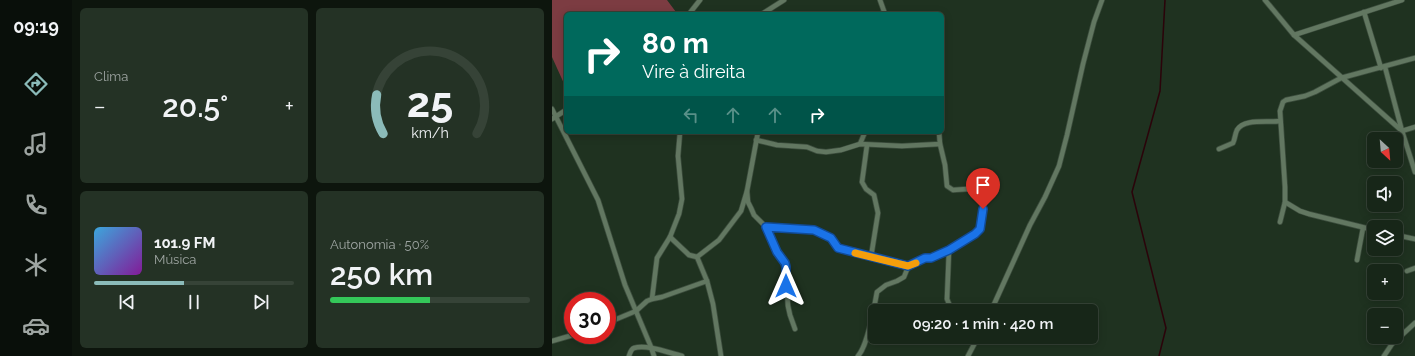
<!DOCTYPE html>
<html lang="pt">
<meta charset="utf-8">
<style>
:root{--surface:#172618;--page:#243225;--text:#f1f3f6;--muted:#9ea5a2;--line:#364337;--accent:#8bbbb9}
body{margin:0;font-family:Raleway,sans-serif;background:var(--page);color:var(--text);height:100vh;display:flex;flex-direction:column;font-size:15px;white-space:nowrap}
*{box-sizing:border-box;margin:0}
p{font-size:13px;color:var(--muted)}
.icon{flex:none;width:22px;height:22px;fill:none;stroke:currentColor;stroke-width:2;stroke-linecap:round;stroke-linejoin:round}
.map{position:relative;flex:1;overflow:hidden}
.details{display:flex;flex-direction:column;gap:8px;padding:8px;background:#0d150d;width:480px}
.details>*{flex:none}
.guide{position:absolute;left:12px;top:12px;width:380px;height:122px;border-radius:6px;box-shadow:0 2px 10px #0003,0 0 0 1px var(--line);background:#00695c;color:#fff;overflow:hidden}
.needle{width:26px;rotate:154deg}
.buttons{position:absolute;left:815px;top:132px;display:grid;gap:8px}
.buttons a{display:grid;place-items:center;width:36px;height:36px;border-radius:6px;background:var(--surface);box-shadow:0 2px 10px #0003,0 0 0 1px var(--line);font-size:20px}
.speed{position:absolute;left:12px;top:292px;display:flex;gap:8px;font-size:20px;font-weight:700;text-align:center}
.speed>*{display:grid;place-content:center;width:52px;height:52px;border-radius:50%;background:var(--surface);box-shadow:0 2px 10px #0003,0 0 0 1px var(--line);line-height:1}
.speed .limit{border:6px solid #d22;background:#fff;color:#111}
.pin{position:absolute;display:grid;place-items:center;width:34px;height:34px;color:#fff;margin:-41px -17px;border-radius:50% 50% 50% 0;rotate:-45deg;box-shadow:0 0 4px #0007}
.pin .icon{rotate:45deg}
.me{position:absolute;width:44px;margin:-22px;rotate:0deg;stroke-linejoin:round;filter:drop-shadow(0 0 3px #0008)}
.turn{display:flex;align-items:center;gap:14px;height:84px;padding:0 12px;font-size:18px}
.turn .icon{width:52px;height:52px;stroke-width:2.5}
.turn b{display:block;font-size:28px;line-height:34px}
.lanes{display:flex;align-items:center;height:38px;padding:0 12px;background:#0003;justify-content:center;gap:20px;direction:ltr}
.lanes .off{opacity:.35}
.big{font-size:30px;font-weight:600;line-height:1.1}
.details .widget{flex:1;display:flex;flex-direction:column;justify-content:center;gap:6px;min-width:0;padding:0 14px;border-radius:6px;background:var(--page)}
.details .dial{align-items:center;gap:0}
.dial svg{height:104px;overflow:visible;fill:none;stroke:var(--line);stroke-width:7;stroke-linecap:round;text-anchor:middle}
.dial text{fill:var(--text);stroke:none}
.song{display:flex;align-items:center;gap:12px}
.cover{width:48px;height:48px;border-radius:6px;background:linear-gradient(135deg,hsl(200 70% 55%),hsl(290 70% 35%))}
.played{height:4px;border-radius:2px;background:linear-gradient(90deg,var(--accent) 45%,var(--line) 45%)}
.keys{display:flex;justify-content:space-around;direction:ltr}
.heat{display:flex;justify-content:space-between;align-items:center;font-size:22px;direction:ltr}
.charge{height:6px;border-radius:3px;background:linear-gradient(90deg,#34c759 50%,var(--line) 0)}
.details .tiles{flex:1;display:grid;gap:8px;grid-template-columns:repeat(2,1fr)}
.trip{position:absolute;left:316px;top:304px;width:230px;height:40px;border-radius:6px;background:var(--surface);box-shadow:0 2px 10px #0003,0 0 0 1px var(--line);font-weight:600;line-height:40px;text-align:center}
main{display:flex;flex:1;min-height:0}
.tabs{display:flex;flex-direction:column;width:72px;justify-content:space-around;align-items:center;background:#090f0a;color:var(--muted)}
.tabs .icon{width:28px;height:28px}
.tabs .current{color:var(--accent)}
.tabs b{font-size:18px;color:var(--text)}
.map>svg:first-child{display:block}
.green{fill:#7c3c42}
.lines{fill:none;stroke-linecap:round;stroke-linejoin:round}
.stream{stroke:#2b030a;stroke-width:1.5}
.street-casing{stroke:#3d4e3e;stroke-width:6}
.street{stroke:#627761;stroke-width:4.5}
.route-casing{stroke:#114b97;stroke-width:10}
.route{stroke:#1a73e8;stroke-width:7}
.slow{stroke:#f59e0b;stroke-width:7}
</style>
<main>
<nav class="tabs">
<b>09:19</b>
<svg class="icon current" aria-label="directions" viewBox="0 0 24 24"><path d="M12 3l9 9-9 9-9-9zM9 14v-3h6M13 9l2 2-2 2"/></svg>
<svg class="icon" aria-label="music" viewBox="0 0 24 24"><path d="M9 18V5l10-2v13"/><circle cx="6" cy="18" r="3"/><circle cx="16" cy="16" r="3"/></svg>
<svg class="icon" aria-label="phone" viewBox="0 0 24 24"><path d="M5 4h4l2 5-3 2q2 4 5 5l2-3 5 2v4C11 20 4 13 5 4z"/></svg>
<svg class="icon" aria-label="climate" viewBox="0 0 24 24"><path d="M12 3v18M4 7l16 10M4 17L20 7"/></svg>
<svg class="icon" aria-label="car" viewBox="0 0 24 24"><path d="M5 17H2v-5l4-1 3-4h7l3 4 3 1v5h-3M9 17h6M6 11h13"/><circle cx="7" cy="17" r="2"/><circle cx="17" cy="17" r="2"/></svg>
</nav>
<section class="details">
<div class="tiles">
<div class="widget"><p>Clima</p>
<div class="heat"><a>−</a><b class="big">20.5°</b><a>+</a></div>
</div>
<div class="widget dial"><svg viewBox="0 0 100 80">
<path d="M14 69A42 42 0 1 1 86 69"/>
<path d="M14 69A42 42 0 0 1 9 39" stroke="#8bbbb9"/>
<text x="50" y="56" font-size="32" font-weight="700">25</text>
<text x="50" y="72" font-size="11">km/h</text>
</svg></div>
<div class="widget">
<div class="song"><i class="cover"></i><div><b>101.9 FM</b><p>Música</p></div></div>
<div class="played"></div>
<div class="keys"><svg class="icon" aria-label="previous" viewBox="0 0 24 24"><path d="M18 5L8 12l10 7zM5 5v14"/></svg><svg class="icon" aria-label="pause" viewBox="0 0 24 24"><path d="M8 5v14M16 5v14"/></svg><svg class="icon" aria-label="next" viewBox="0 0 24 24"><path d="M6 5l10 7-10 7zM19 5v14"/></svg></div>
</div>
<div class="widget"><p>Autonomia · 50%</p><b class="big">250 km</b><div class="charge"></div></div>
</div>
</section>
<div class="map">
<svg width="863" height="356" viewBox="0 0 863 356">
<rect width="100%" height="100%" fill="#1f3220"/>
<path class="green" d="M0 0H115L124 12 121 14H14V88L0 57Z"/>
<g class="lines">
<path class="stream" d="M607 356 614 328 580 192 608 91 613 0"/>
<defs>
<g id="street">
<path d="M328 0 333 14"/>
<path d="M713 0 742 35 850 131 863 127"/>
<path d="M812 12 829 68"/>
<path d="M137 14 148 0"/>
<path d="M210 14 232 0"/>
<path d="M742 35 850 0"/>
<path d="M833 67 850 131 863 172"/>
<path d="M0 109 46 200 73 285 99 347 102 356"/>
<path d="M0 119 14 110"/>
<path d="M204 140 225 145 255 147 265 151 274 152 289 150 308 144 350 146 388 144 387 132"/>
<path d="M308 144 313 132"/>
<path d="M315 145 310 182 314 189 322 195 326 213 319 257"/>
<path d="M667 149 681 143C683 139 683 134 685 130 692 118 716 123 728 121"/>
<path d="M195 191 196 202 199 208 202 215 214 227 225 251 233 263 236 306 238 315 243 329"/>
<path d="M733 202 748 211 757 214 822 230"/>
<path d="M728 222 733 202V187L728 111 731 102 734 100 753 96 763 92 789 78 863 58"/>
<path d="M214 227 262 229 279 238 285 248 356 267 373 258H379L397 250 423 234 428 229 430 223 433 195 432 190 430 188 401 190 395 186 393 165 388 144"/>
<path d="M844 235 863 239"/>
<path d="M118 237 137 255 145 257"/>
<path d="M397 250 395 299 400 311"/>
<path d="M145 257 167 240 189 211 195 191 206 132"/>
<path d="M145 257 155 281 161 304 169 356"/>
<path d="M805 260 811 228"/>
<path d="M855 271 863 268"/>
<path d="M100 299 105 258 118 237 127 214 130 199 126 156 128 132"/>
<path d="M439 311 478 225 493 197 507 166 515 135 531 64 542 22 550 0"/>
<path d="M55 323 84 311 95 301 100 299 110 297 155 281"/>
<path d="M0 341 21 335"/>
<path d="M77 356C78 353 79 349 82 348 95 344 117 353 130 356"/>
<path d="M306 356C316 345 322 308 325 292L334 285 345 281 352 277 356 267"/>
<path d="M416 356 426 337"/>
<path d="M832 356 840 344 863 323"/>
</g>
</defs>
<use href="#street" class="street-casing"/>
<use href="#street" class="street"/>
</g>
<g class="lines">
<defs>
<path id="route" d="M234 286V267L233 263 225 252 214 227 262 230 279 238 286 248 356 266 373 258H379L397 250 423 234 428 229 431 209"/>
</defs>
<use href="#route" class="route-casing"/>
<use href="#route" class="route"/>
<path class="slow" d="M303 253 356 266 364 263"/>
</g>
</svg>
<div class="buttons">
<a><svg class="needle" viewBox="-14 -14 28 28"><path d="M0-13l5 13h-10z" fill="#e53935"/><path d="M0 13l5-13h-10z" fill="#9ea5a2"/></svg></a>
<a><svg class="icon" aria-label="sound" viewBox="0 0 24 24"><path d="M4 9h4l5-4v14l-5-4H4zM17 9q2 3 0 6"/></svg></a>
<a><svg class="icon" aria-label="layers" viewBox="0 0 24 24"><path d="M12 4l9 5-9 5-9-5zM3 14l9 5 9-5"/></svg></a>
<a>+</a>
<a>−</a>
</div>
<div class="speed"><div class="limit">30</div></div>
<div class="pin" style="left:431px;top:209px;background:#d93025"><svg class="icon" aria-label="arrive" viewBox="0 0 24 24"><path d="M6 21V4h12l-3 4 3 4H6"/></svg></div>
<svg class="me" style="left:234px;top:286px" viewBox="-20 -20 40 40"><path d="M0-17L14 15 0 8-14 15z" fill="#1a73e8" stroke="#fff" stroke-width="4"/></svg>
<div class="trip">09:20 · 1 min · 420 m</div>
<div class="guide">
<div class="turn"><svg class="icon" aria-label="right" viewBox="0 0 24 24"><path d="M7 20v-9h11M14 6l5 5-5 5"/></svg><div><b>80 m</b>Vire à direita</div></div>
<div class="lanes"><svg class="icon off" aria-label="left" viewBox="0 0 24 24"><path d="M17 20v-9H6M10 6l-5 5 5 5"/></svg><svg class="icon off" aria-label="ahead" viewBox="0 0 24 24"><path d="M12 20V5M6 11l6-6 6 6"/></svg><svg class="icon off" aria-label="ahead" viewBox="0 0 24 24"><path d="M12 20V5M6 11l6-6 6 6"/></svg><svg class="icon" aria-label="right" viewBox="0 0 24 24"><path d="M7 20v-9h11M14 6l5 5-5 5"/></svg></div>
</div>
</div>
</main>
